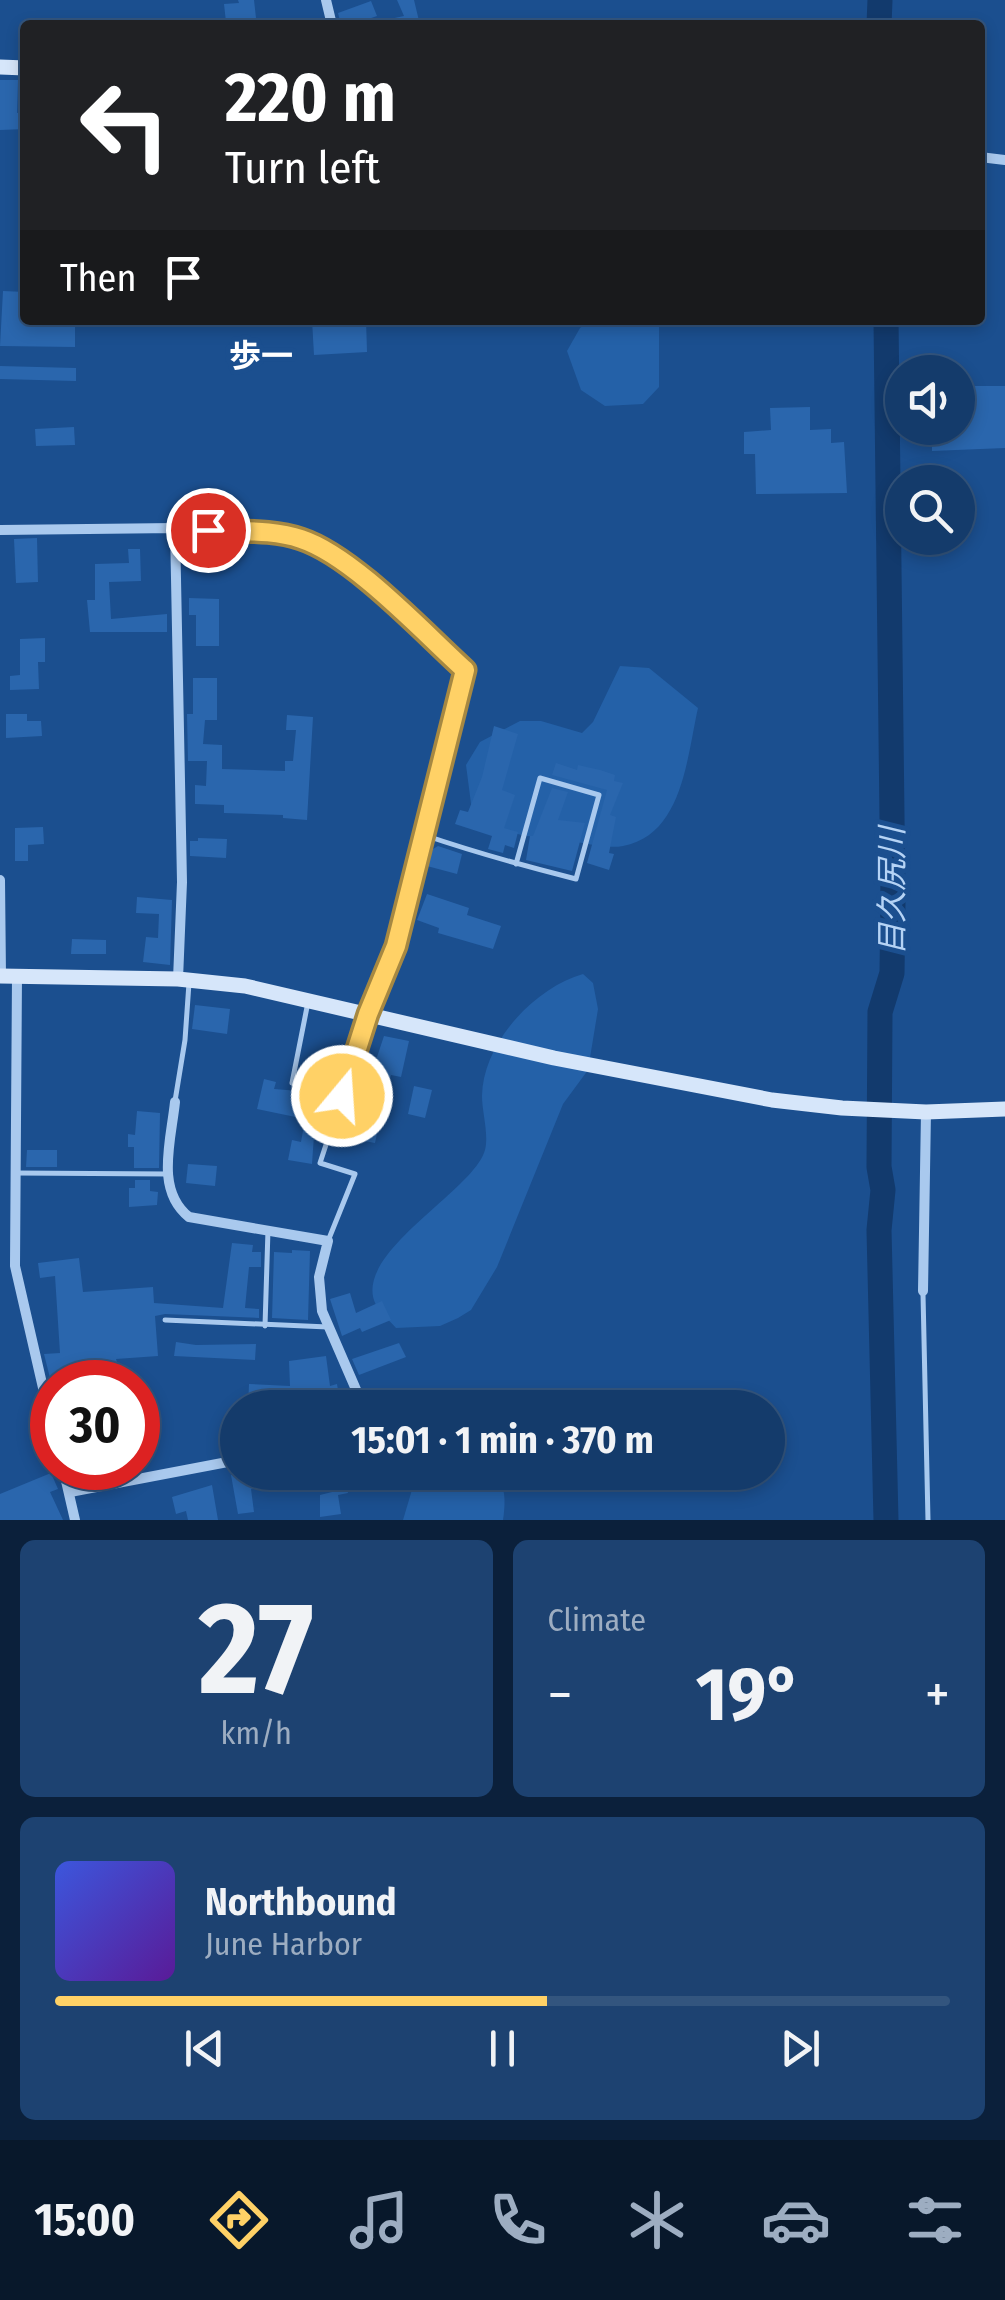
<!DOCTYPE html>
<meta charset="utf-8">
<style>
:root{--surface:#143b6b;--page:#1d4271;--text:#f1f3f6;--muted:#9dadc1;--line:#33557e;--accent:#ffd166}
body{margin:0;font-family:"Fira Sans Condensed","Noto Sans JP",sans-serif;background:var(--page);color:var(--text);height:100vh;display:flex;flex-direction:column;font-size:38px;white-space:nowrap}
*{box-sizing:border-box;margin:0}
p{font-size:32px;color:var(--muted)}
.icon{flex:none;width:55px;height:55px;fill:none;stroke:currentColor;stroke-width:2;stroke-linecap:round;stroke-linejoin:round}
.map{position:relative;height:1520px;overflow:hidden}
.sheet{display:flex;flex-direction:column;gap:20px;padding:20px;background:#0b203b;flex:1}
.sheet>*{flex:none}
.guide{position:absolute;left:20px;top:20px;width:965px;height:305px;border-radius:10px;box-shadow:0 5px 15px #0003,0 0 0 2px var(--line);background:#202124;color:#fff;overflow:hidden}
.controls{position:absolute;left:885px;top:355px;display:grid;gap:20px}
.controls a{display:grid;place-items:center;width:90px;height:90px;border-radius:50%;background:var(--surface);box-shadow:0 5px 15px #0003,0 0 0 2px var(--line);font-size:50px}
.speed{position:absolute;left:30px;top:1360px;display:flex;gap:20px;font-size:50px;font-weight:700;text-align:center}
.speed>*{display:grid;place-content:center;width:130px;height:130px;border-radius:50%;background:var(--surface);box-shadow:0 5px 15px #0003,0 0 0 2px var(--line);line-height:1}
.speed .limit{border:15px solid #d22;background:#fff;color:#111}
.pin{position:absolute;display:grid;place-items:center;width:85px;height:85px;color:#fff;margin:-42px;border:5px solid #fff;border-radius:50%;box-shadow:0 2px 10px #0007}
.me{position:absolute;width:110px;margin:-55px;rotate:18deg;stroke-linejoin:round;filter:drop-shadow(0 0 8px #0008)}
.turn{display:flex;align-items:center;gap:35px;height:210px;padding:0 40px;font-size:45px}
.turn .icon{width:130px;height:130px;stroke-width:2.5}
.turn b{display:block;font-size:70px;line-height:85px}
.then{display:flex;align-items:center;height:95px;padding:0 40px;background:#0003;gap:20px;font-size:38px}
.big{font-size:75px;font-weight:700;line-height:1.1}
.sheet .tile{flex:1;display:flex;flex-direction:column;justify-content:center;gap:15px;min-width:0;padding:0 35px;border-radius:15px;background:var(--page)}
.sheet .dial{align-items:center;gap:0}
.dial b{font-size:130px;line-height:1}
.song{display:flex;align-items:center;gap:30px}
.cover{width:120px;height:120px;border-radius:15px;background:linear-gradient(135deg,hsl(230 70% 55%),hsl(270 70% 35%))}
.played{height:10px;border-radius:5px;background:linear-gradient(90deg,var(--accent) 55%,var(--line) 55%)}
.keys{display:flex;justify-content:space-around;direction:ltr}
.heat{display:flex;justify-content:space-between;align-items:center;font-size:55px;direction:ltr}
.sheet .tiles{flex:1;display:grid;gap:20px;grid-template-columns:1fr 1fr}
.tile:last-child{grid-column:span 2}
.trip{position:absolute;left:220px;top:1390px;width:565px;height:100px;border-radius:50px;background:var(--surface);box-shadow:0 5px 15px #0003,0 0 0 2px var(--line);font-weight:700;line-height:100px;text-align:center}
.menu{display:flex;height:160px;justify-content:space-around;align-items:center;background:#08182b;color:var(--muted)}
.menu .icon{width:70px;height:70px}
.menu .current{color:var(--accent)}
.menu b{font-size:45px;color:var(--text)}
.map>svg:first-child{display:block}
.green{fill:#2461a8}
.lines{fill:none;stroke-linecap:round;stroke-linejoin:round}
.river{stroke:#123a6d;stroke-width:25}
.building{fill:#2a66ad}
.lane{stroke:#a9c9ee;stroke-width:5}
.street{stroke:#a9c9ee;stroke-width:10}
.secondary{stroke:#d6e6fa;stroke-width:15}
.route-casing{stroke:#a68842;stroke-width:25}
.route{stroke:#ffd166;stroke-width:18}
.labels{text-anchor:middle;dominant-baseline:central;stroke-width:10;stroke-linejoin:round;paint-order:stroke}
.neighbourhood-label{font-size:32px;font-weight:bold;fill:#fff;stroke:#1b4f8f}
.water-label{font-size:32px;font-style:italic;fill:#b5d3f5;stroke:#1b4f8f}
</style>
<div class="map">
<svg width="1005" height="1520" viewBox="0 0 1005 1520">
<rect width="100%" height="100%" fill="#1b4f8f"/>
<g class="green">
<path d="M591 320H654L659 324V387L643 404 605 406 581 390 567 351 580 328Z"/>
<path d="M620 666 649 668 698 708C687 756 683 835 623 846 607 849 586 843 569 841 531 837 508 835 473 819L466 765 480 742 520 721H541L582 733 593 722Z"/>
<path d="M583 974 593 983 598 1009 588 1070 563 1104 497 1267 471 1310 458 1318 440 1326 396 1328C390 1321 380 1313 376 1305 350 1254 474 1191 485 1150 489 1134 482 1112 482 1096 483 1043 534 988 583 974Z"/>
<path d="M452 1472C493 1472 510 1472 503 1520H403L414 1483 430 1475Z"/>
</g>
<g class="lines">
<g class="river">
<path d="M879 25 880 0"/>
<path d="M886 320 893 900 892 973 880 1012 879 1167 883 1190 879 1230 886 1520"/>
</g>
</g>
<g class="building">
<path d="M238 0H254L256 18 226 22 224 4 239 3Z"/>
<path d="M397 0H414L420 25H386L385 20 404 16Z"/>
<path d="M371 1 377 16 351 25H341L338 13Z"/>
<path d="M0 80H18L17 113 25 112V129L0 130Z"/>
<path d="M3 291 25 292V320H75V347L0 346Z"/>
<path d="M312 320H366L367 352 314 355Z"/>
<path d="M0 366 76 368V381L0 379Z"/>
<path d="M958 386H1005V448L932 451V428H958Z"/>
<path d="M810 407V430L831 429V443L844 442 847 493 756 494 755 454H744V432L771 430 770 408Z"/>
<path d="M74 427 75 445 36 446 35 429Z"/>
<path d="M37 538 38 582 16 583 14 539Z"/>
<path d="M128 549H140L141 581 109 582 111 619 167 614V632H90L87 600H95V564L129 563Z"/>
<path d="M189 598 219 599V646H196V615H189Z"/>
<path d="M45 638V662H38L39 689 10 690V676L20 675V639Z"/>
<path d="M193 678H217V720H205L203 744 222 745V769L285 771V761H293L296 730H286L287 715 313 717 307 820 283 818V815L224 813V805L195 804V785L206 786 207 761H188L187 714H193Z"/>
<path d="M6 714H27V721H41L42 736 6 738Z"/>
<path d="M494 726 518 734 502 790 515 795 504 828 518 832 514 848 505 845 503 853 488 849 492 836 455 824 460 810 468 812 482 777Z"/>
<path d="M556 763 577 770 578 765 600 770 615 775 614 781 623 783 610 815 616 817 609 853 614 854 609 870 587 863 607 790 552 775Z"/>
<path d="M552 788 568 792 558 820 585 823 572 871 526 860 530 836H533Z"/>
<path d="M43 827 44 844 28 845V861H15V828Z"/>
<path d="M198 838 227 839 226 858 190 856V841H198Z"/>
<path d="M438 846 462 854 457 874 427 866 433 849Z"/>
<path d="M427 894 469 908 467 915 501 926 493 949 438 933 439 928 417 920Z"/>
<path d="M137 897 172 900 170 965 143 962 146 937 158 938 159 914 136 913Z"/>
<path d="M72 939 106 940V954H71Z"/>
<path d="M195 1005 230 1009 227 1034 192 1029Z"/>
<path d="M384 1036 409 1041 401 1077 391 1075 385 1098 354 1089 360 1068 372 1072Z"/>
<path d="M328 1049 338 1052 334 1066 342 1068 335 1088 301 1079 304 1064 322 1068Z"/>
<path d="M264 1079 276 1082 274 1089 299 1091 334 1100 327 1123 315 1121 312 1164 288 1160 292 1140 301 1142 305 1119 257 1109Z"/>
<path d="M414 1086 432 1090 425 1118 408 1114Z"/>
<path d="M137 1111 160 1113 159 1168H134V1147H128V1134L135 1135Z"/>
<path d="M343 1113 380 1120 375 1143 336 1136Z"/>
<path d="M27 1150H57V1167H26Z"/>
<path d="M188 1164 217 1166 215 1186 186 1183Z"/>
<path d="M135 1180H150V1191L158 1192 157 1205 129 1207V1188H135Z"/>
<path d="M232 1243 253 1245 252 1252H261V1267H249L245 1308 259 1309V1318L165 1314 155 1316 158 1356 116 1359 123 1382H51L44 1354 60 1353 55 1276 40 1278 38 1263 79 1258 83 1292 153 1287 154 1303 223 1308Z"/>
<path d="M292 1250 310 1251 308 1320 272 1318 274 1252 292 1253Z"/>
<path d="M350 1293 356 1313 382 1301 391 1320 362 1332 360 1328 342 1336 330 1299Z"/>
<path d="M176 1342 196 1345 256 1344 255 1360 174 1356Z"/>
<path d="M399 1343 406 1357 359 1375 352 1359Z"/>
<path d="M326 1356 330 1386 337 1384 339 1396 312 1402 313 1408H248L249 1384 290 1386 289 1361Z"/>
<path d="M254 1472 257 1488 251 1489 254 1512 238 1514 231 1475Z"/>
<path d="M51 1473 58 1489 50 1492 63 1520H0V1494Z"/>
<path d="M344 1475 348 1493 338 1495 341 1514 320 1517V1495L332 1492 329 1477Z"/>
<path d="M212 1485 218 1520H188L186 1511 176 1514 172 1497Z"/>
</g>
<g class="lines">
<g class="lane">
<path d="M424 835C474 852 524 866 576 879L599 795 540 778 516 864"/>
<path d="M308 1002 292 1083 342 1096 320 1163 355 1174 328 1241"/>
<path d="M175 1101 185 1040 189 983"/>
<path d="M16 1173 168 1174"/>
<path d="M923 1294 928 1520"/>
<path d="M165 1320 328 1327"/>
<path d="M265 1326 268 1230"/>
</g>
<g class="street">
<path d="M326 0 332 25"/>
<path d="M980 157 1005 160"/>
<path d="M175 528 182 882 178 979"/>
<path d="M0 530 175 528 273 534 303 539 350 567 465 670 397 945 369 1014 342 1096"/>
<path d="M0 880 1 976"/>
<path d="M17 976 15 1266 52 1427"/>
<path d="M175 1102C171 1141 155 1190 189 1217L328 1241 319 1277 322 1311 364 1408"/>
<path d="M923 1291 926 1112"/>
<path d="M63 1468 75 1520"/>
<path d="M70 1492 238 1460"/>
</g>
<g class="secondary">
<path d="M0 67 25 68"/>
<path d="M0 976 178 979 245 986 554 1058 772 1100 842 1108 926 1112 1005 1109"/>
</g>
</g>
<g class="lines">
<defs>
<path id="route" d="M208 530C238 532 272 529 301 539 353 556 423 632 465 670L396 946 368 1014 342 1096"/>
</defs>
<use href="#route" class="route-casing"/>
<use href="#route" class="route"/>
</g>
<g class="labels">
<g class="neighbourhood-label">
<text x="261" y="356">歩一</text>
</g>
<g class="water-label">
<text transform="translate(892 891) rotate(-90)">目久尻川</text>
</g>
</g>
</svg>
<div class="controls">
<a><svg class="icon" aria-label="sound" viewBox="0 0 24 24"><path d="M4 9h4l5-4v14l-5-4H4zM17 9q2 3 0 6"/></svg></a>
<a><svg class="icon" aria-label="search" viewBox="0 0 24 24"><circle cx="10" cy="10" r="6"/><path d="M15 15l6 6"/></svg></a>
</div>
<div class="speed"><div class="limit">30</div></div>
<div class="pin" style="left:208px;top:530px;background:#d93025"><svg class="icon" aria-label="arrive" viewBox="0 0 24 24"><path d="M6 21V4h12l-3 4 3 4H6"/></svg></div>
<svg class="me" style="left:342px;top:1096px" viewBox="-20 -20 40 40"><circle r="17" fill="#ffd166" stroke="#fff" stroke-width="3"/><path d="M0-11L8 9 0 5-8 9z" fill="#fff"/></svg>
<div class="trip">15:01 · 1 min · 370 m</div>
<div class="guide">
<div class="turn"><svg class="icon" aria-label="left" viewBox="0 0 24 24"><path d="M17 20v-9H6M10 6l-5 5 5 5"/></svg><div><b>220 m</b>Turn left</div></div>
<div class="then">Then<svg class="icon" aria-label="arrive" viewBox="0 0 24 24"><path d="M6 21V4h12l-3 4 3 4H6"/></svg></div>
</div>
</div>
<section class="sheet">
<div class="tiles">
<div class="tile dial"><b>27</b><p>km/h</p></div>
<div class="tile"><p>Climate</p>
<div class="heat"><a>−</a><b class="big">19°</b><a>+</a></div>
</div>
<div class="tile">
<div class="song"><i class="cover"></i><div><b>Northbound</b><p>June Harbor</p></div></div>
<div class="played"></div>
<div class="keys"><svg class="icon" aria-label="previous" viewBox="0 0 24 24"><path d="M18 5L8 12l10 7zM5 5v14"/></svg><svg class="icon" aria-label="pause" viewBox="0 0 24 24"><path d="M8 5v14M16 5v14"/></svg><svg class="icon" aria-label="next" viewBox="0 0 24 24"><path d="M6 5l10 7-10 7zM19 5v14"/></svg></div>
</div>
</div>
</section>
<nav class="menu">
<b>15:00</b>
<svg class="icon current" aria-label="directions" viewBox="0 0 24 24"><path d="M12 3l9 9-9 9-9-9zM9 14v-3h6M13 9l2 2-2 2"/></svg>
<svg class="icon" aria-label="music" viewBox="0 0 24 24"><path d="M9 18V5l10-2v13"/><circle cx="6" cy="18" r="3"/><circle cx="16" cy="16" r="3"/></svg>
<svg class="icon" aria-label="phone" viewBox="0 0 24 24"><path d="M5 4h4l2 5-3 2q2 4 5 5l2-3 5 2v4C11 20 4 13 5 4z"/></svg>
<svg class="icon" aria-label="climate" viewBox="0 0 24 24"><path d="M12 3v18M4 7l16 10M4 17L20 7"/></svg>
<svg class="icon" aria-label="car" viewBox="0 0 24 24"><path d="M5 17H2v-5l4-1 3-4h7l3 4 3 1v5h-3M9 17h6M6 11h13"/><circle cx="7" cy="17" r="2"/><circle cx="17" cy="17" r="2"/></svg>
<svg class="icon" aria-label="filters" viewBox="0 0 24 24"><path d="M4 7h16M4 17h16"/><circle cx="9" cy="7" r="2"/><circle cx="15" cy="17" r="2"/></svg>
</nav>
